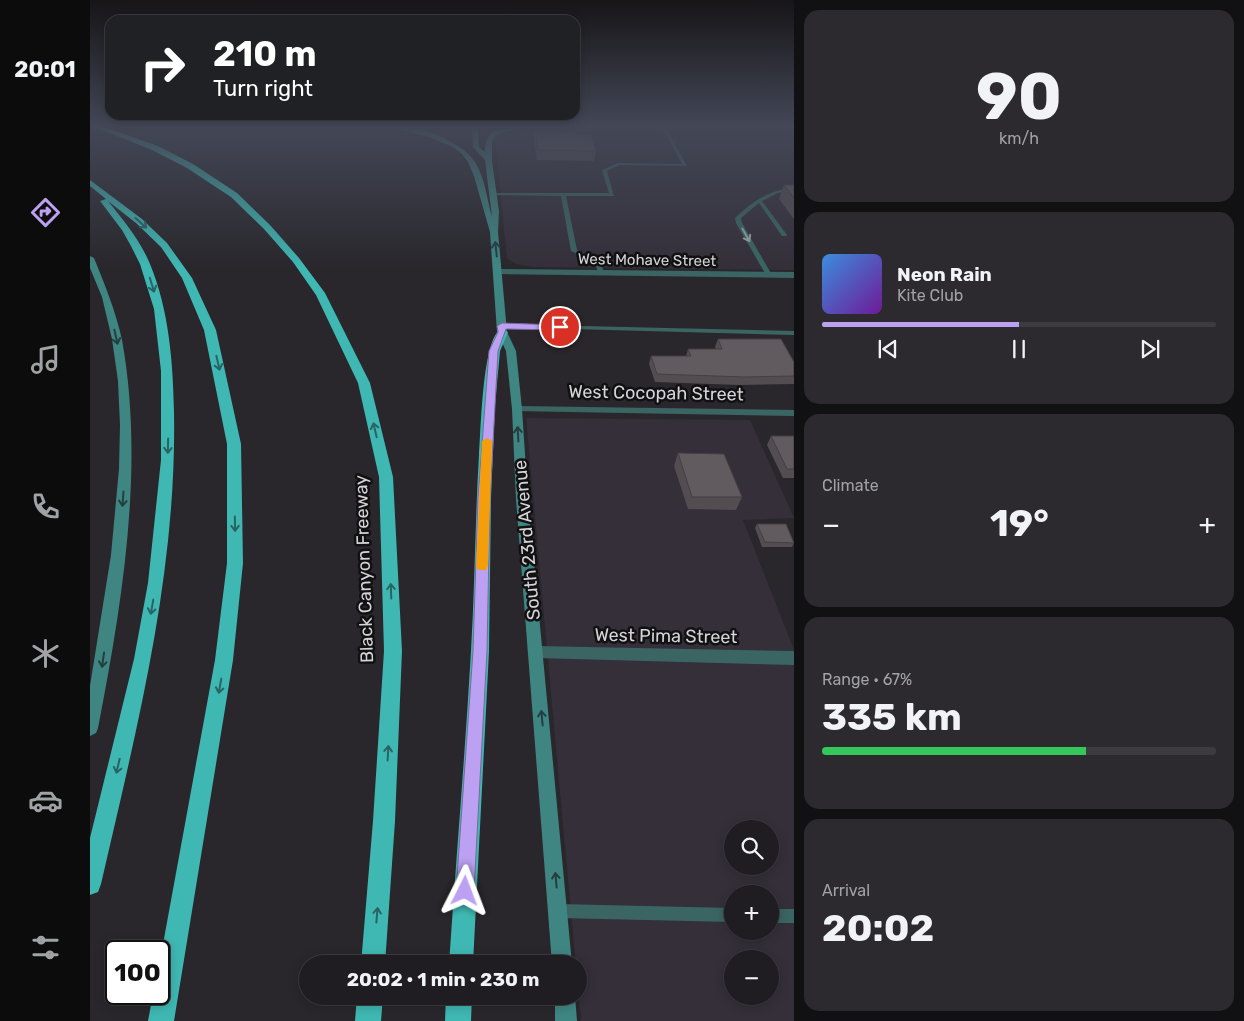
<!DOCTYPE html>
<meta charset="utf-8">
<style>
:root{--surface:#1f1d21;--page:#2c2a2e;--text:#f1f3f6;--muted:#a1a2a5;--line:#3c3b3f;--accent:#bca0f2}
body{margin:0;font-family:Rubik,sans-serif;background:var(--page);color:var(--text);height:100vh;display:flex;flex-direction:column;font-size:19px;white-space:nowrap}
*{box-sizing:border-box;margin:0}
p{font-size:16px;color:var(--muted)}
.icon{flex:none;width:28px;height:28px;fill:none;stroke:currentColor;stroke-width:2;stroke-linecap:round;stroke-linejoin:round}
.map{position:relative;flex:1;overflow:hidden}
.drawer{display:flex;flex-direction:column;gap:10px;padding:10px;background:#111012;width:450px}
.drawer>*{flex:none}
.hud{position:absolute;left:15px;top:15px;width:475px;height:105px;border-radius:15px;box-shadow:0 2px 12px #0003,0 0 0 1px var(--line);background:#202124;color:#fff;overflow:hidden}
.tools{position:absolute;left:634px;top:820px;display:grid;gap:10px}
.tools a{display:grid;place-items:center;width:55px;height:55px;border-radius:50%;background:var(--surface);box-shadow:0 2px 12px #0003,0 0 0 1px var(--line);font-size:25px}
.speed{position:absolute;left:15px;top:940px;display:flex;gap:10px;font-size:25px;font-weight:700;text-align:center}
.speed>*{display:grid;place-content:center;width:65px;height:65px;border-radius:50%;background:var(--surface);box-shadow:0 2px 12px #0003,0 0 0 1px var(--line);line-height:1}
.speed .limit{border:2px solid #111;border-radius:8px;background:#fff;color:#111}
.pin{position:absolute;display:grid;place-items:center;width:42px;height:42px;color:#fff;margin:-21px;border:2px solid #fff;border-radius:50%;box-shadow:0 1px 5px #0007}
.me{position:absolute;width:55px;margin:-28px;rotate:3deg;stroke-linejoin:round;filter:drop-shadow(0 0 4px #0008)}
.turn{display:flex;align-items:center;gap:18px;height:105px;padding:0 25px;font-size:22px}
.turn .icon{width:65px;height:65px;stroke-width:2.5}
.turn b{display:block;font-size:35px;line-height:42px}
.big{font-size:38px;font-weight:700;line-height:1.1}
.drawer .widget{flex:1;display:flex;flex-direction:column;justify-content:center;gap:8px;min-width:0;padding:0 18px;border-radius:15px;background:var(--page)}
.drawer .dial{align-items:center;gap:0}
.dial b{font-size:65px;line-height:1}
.song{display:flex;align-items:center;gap:15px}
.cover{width:60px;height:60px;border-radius:8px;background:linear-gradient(135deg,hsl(210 70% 55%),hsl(280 70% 35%))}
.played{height:5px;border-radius:2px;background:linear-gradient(90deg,var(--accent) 50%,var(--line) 50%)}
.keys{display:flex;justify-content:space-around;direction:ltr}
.heat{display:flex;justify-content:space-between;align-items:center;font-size:28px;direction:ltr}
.charge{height:8px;border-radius:4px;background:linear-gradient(90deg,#34c759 67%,var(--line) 0)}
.trip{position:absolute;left:209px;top:955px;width:288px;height:50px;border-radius:25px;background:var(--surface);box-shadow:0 2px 12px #0003,0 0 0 1px var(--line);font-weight:700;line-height:50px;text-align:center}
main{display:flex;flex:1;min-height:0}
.menu{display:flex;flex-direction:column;width:90px;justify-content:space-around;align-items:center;background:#0c0c0d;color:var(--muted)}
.menu .icon{width:35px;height:35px}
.menu .current{color:var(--accent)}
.menu b{font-size:22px;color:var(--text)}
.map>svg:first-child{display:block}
.built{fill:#342f39;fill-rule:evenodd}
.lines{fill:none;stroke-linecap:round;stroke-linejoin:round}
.service{fill:#3a6562;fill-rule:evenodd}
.minor{fill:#3a6562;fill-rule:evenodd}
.tertiary{fill:#3a6562;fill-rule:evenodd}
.secondary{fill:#3f8683;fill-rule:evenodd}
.motorway{fill:#3fb8b3;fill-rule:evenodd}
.wall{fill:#534d51}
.building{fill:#615a5e;stroke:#443f42}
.oneway{stroke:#286462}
.oneway2{stroke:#96a7a8}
.oneway3{stroke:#233f3f}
.route{fill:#bca0f2;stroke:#7a689d}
.slow{fill:#f59e0b}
.labels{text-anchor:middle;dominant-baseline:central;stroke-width:5;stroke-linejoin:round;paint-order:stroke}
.far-street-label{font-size:15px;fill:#d4d3d6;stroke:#111012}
.street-label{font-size:18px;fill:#d4d3d6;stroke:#111012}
</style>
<main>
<nav class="menu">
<b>20:01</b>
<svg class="icon current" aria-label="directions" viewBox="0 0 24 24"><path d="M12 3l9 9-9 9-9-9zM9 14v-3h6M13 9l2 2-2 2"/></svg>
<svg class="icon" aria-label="music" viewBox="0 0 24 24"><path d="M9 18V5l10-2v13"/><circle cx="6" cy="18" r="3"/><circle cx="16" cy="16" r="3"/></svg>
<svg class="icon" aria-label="phone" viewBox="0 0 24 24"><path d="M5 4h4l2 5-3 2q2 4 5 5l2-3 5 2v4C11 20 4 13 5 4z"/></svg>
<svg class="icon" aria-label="climate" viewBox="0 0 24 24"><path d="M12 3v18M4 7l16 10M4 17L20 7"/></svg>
<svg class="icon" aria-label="car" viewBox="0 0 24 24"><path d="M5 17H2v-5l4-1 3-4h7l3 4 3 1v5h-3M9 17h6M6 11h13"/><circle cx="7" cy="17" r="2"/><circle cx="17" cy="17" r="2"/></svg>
<svg class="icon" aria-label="filters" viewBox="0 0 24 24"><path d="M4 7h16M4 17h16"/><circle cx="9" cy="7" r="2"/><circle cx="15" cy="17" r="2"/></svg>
</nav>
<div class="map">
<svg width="704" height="1021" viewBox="0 0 704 1021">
<rect width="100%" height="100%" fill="#29272c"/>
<g class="built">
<path d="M430 129 704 131V270L442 267 426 264 417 258 405 139 417 131Z"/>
<path d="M436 418 660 420 704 518 653 520 704 650V1021H491ZM642 829H680V866H642ZM642 894H680V931H642ZM642 959H680V996H642Z"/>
</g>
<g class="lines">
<g class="service">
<path d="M573 125 575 126 597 166 529 165 517 171 524 196H476L487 250 510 260 514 273 513 274 508 273 505 262 481 251 471 196 403 195 401 194 403 193H519L512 170 528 163 592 164 571 126Z"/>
<path d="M695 189H704V191L688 193 672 201 697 235 696 236H692L669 203 651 218 652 223 682 275 679 277 676 275 646 223 645 218C660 203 675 193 695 189Z"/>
<path d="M412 324 704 331V335L410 327V325Z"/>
<path d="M469 904 642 908V922L469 918 464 916 462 911 464 906Z"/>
<rect x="680" y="909" width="24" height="14"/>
</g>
<g class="minor">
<path d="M409 269 704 272V278L406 274 405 272Z"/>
<path d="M427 406 704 410V416L423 411 422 409 423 407Z"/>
<path d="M446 646 704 651V665L446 658 441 657 439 652 441 647Z"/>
</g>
<path class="tertiary" d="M494 125H704V129L497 127Z"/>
<g class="secondary">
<path d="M291 125C318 122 370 138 385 162 395 178 397 199 402 217L395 160 383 147 382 125H388L389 147 395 152C395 146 396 139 400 134 411 124 502 120 515 126L512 128C481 128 432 123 405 136L402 143V161L409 211 408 232 417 332 426 351 432 409 438 499 482 964H462L426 499 422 409 416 351 407 332 400 232 384 176 378 162 372 154 363 147 339 137Z"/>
<path d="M0 256 4 258C15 285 26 312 32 340 55 466 32 604 8 728L6 733 0 736V686L21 555 29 469 30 425 28 381 22 339 12 297 0 268Z"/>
<path d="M465 996H485L487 1021H465Z"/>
</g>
<g class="motorway">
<path d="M0 125H9L68 146 103 164 147 193 180 225 209 258 235 293 280 383 303 477 312 651 305 821 295 964H271L283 821 294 651 289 477 268 383 226 295 203 262 174 229 141 197 97 168 62 150Z"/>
<path d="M0 180 52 219 77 243 102 278 126 330 151 444 153 563 143 660 84 1021H58L63 994H69V966L125 660 137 563V444L114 330 92 278 71 247 46 223 18 201C34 221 50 240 60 264 79 310 83 362 84 412 87 574 47 727 11 884L8 892 0 895V838L44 659 58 583 71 460V371L64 309 50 264 41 246 32 230 10 201 16 199 0 186Z"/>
<path d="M412 329 418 332 410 351 405 405 401 498 399 651 383 964H359C366 860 375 755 381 651 385 586 385 520 389 455 391 435 392 334 412 329Z"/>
<path d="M267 996H293L291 1021H265Z"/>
<path d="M356 996H382L381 1021H355Z"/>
</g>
</g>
<g class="wall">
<path d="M444 132 487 135 506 151 504 161 447 160 444 141Z"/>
<path d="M694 185H704V219L689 199Z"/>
<path d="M628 339 704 362V384L650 385 565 382 559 364 561 356H596L598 349H626L625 347Z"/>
<path d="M681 436H704V478H693L677 445Z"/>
<path d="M588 453 652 497 646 510 598 509 584 466Z"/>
<path d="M667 524 704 543 702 547H672L665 528Z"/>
</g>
<g class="building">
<path d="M444 132H486L487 135H501L506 151 448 150Z"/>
<path d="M694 185H704V198Z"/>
<path d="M628 339H691L704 362V376L654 377 567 374 561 356H601L598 349H632Z"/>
<path d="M681 436H704V469H697Z"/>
<path d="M588 453 634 454 652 497H602Z"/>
<path d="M667 524H696L704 543 675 542Z"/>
</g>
<defs><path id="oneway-shaft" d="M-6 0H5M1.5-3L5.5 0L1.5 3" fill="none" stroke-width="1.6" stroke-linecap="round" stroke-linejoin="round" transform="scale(1.25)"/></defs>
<g class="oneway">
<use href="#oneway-shaft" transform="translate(51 223) rotate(42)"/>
<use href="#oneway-shaft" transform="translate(62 285) rotate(73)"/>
<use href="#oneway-shaft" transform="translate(128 363) rotate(77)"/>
<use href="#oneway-shaft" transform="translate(285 430) rotate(-103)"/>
<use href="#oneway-shaft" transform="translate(78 446) rotate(91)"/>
<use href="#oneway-shaft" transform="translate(145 524) rotate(89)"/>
<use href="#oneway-shaft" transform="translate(301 591) rotate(-92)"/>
<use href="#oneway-shaft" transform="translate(62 607) rotate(100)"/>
<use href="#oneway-shaft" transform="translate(130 686) rotate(100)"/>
<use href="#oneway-shaft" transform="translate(298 753) rotate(-87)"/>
<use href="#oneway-shaft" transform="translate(28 766) rotate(103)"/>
<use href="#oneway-shaft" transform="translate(287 915) rotate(-85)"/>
</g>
<use class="oneway2" href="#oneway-shaft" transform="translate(656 235) rotate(61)"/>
<g class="oneway3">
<use href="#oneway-shaft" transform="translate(406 249) rotate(-96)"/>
<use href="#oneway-shaft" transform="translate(26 337) rotate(77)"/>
<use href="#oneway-shaft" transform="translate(428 434) rotate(-93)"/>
<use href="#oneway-shaft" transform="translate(33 499) rotate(94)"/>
<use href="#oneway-shaft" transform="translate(13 660) rotate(98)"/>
<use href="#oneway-shaft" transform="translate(452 718) rotate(-95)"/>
<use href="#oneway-shaft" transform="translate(466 880) rotate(-95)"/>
</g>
<linearGradient id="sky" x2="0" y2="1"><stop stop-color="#171518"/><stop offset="0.47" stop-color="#434756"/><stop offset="1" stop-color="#434756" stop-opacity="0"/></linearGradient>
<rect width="704" height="268" fill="url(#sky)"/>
<path class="route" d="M412 323 470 325 474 327 470 330 416 329 408 351 400 498 397 651 384 891 381 897 375 900 369 897 366 891 383 651 388 498 399 351 408 332 407 326Z"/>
<path class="slow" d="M397 438 402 441 398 566 396 570H388L386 566 392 441Z"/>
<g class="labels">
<g class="far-street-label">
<text transform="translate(557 260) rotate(1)">West Mohave Street</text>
</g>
<g class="street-label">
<text transform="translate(566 393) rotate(1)">West Cocopah Street</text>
<text transform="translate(437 540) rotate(-95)">South 23rd Avenue</text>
<text transform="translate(274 569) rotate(-92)">Black Canyon Freeway</text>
<text transform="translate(576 636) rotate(1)">West Pima Street</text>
</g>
</g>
</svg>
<div class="tools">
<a><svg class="icon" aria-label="search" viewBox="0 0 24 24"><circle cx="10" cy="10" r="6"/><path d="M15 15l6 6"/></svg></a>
<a>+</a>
<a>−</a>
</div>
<div class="speed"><div class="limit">100</div></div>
<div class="pin" style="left:470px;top:327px;background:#d93025"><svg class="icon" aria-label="arrive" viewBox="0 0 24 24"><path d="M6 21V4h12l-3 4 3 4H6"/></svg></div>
<svg class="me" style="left:375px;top:891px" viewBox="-20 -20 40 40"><path d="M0-17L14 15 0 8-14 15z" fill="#bca0f2" stroke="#fff" stroke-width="4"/></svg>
<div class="trip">20:02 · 1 min · 230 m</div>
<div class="hud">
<div class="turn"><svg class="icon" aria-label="right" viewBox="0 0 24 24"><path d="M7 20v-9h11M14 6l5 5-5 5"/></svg><div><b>210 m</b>Turn right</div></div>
</div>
</div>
<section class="drawer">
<div class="widget dial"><b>90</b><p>km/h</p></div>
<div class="widget">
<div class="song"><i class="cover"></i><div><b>Neon Rain</b><p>Kite Club</p></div></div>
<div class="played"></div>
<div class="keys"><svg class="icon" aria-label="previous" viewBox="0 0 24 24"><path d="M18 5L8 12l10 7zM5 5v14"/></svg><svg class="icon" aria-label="pause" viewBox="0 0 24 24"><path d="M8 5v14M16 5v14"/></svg><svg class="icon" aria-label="next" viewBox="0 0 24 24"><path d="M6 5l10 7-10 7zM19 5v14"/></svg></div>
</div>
<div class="widget"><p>Climate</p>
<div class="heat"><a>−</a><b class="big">19°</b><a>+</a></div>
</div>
<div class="widget"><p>Range · 67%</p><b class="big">335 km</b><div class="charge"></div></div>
<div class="widget"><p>Arrival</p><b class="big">20:02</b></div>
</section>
</main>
